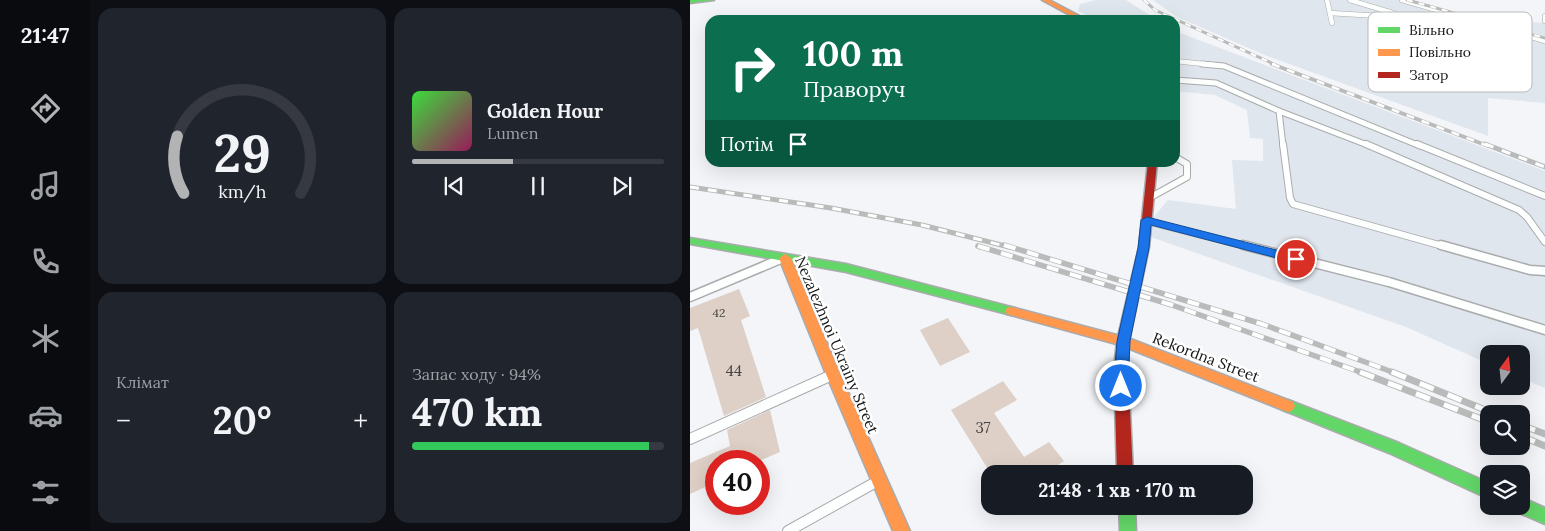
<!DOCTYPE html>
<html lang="uk">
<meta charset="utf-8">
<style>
:root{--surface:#171b24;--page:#20242c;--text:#f1f3f6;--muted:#9ea1a6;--line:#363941;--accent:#b1b3b5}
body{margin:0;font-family:Lora,serif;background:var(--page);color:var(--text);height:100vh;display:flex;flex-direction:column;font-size:19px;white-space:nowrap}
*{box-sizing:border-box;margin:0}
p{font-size:16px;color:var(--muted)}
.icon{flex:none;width:28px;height:28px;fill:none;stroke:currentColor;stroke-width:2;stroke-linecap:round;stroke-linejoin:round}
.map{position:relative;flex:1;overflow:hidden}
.panel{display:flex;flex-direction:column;gap:8px;padding:8px;background:#0d0f14;width:600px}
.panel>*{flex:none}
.banner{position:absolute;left:15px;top:15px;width:475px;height:152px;border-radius:15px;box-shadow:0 5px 20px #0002;background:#0b6e4f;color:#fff;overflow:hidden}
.needle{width:32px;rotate:15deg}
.tools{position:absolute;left:790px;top:345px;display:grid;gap:10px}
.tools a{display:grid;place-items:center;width:50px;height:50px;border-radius:10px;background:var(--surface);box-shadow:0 5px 20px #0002;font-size:25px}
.speed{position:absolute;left:15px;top:450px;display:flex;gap:10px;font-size:25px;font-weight:700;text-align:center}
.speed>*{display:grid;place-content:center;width:65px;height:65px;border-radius:50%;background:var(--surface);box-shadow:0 5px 20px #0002;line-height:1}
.speed .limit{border:8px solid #d22;background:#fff;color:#111}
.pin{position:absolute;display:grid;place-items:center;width:42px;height:42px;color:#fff;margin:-21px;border:2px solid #fff;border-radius:50%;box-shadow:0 1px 5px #0007}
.me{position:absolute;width:55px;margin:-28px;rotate:0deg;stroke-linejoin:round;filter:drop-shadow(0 0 4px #0008)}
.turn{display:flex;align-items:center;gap:18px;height:105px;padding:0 15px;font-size:22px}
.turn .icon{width:65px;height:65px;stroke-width:2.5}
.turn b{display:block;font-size:35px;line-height:42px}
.then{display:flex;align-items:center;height:48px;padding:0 15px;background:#0003;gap:10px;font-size:19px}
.big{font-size:38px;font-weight:700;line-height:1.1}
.panel .tile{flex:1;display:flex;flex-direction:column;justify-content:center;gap:8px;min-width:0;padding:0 18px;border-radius:15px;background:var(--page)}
.panel .dial{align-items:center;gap:0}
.dial svg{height:130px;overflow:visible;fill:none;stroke:var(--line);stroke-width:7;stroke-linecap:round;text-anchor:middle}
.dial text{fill:var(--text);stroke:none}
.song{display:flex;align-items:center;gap:15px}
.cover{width:60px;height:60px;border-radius:8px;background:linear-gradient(135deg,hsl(120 70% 55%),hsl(330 70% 35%))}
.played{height:5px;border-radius:2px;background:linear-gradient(90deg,var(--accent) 40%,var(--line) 40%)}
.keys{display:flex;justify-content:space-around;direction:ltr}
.heat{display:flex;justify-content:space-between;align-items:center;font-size:28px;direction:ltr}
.charge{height:8px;border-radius:4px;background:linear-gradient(90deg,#34c759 94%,var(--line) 0)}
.panel .tiles{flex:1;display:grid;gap:8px;grid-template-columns:repeat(2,1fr)}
.trip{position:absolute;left:291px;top:465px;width:272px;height:50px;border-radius:15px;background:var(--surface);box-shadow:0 5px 20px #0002;font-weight:700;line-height:50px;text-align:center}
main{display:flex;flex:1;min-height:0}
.tabs{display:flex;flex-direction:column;width:90px;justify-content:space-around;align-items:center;background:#090b0e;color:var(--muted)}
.tabs .icon{width:35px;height:35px}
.tabs .selected{color:var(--accent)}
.tabs b{font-size:22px;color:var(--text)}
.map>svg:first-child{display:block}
.built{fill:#e0e6ed}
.building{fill:#ded0c6}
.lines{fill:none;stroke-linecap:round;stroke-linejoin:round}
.lane-far4-casing{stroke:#aaabad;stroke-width:5.5}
.lane-far3-casing{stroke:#aaabad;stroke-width:7}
.lane-far2-casing{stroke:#aaabad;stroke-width:8}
.lane-far1-casing{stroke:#aaabad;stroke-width:11}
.lane-casing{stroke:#aaabad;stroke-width:12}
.fast-casing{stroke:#aaabad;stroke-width:3}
.slow-casing{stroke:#aaabad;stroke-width:3}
.jam-casing{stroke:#aaabad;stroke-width:3}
.lane-far4{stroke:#fdfefe;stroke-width:4.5}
.lane-far3{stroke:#fdfefe;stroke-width:5}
.lane-far2{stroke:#fdfefe;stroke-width:6}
.lane-far1{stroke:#fdfefe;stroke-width:8}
.lane{stroke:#fdfefe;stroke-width:10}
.fast{fill:#63d668;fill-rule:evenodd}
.slow{fill:#ff974d;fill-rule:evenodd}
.jam{fill:#b3261e;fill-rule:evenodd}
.rail-far4-casing{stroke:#b9baba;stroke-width:3}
.rail-far3-casing{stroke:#b9baba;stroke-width:4}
.rail-far2-casing{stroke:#b9baba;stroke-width:5}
.rail-far1-casing{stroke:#b9baba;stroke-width:5.5}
.rail-casing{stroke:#b9baba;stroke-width:7}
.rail-far4{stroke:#fff;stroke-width:2;stroke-dasharray:6;stroke-linecap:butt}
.rail-far3{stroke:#fff;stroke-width:2.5;stroke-dasharray:8;stroke-linecap:butt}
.rail-far2{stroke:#fff;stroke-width:3;stroke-dasharray:9;stroke-linecap:butt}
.rail-far1{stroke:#fff;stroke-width:4;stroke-dasharray:12;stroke-linecap:butt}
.rail{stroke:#fff;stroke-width:5;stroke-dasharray:15;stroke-linecap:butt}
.route{fill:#1a73e8;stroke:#114b97}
.labels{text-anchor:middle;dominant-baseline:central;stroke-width:5;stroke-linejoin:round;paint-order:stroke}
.number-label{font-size:12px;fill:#464443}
.street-label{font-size:15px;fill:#141617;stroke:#fff}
.near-number-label{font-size:15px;fill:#464443}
.key{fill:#fff;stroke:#b8b9b9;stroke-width:1}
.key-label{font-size:14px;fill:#141617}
</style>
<main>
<nav class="tabs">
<b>21:47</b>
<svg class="icon selected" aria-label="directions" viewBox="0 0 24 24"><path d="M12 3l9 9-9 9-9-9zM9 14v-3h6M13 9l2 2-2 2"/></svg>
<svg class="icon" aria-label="music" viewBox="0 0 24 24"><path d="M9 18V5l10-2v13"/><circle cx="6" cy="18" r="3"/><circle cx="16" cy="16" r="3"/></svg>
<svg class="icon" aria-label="phone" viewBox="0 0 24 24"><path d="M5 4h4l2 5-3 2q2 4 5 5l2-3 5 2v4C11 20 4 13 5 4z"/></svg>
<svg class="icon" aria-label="climate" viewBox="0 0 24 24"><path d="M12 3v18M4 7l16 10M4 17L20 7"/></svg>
<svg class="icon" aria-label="car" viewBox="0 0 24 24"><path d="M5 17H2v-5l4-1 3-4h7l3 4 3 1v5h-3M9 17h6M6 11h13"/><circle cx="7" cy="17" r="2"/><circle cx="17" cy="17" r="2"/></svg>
<svg class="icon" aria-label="filters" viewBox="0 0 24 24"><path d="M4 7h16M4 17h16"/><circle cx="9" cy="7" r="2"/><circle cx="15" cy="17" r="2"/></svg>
</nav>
<section class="panel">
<div class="tiles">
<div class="tile dial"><svg viewBox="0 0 100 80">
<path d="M14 69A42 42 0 1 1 86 69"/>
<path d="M14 69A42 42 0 0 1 10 34" stroke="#b1b3b5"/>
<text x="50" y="56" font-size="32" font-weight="700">29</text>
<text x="50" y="72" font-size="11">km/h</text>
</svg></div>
<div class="tile">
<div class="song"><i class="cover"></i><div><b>Golden Hour</b><p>Lumen</p></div></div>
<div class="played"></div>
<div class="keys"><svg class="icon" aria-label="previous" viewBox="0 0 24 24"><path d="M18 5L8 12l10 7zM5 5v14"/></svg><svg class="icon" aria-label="pause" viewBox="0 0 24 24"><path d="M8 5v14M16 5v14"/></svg><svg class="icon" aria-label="next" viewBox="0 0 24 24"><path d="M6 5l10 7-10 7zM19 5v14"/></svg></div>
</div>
<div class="tile"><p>Клімат</p>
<div class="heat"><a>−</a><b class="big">20°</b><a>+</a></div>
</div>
<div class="tile"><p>Запас ходу · 94%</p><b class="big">470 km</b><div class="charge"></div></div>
</div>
</section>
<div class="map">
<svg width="855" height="531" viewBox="0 0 855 531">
<rect width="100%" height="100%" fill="#f3f5f8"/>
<g class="built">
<path d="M406 0H436L467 20H406L388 11 390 4Z"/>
<path d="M463 0H709L855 42V103L798 98V136L577 56 487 17Z"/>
<path d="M838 22 855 23V36L820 27 816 23Z"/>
<path d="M485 31 855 171V388L831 378V354H799V364L716 327 461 237 462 219 478 200 546 209 542 160 573 161V139L560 138 557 110 525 95 485 91Z"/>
</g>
<g class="building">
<path d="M49 289 60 316 51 320 76 397 34 416 8 328 0 331V308Z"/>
<path d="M258 318 280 352 250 366 230 330Z"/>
<path d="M313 381 327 400 304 413 334 457 359 442 374 461 354 474H301L261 410Z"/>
<path d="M80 410 90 452 69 461H26V482L0 494V463L40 446 37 430Z"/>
</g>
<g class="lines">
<defs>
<g id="lane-far4">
<path d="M637 0 642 23"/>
<path d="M712 0 855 41"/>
<path d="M640 13 706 17V14L660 0"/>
<path d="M855 16V21"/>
<path d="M485 61 524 65"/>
</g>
<g id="lane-far3">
<path d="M512 64 534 66 730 146"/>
<path d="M485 80 526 83 589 111 593 146"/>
<path d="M589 111 680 146"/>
</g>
<g id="lane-far2">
<path d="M593 144 600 198 603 204 756 247"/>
<path d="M676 144 829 210 837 217 855 242"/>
<path d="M727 144 855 196"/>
<path d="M461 197 497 177V164L485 157"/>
<path d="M457 221 558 247"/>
</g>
<g id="lane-far1">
<path d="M553 245 699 282 855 330"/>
<path d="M751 245 840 270 855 271"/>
<path d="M0 297 93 258"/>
</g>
<g id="lane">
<path d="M0 439 142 375"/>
<path d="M98 531 186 482"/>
</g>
<g id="fast">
<path d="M0 0H24L0 3Z"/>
<path d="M0 238 156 264 321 307 325 308 327 311 325 314 321 315 156 272 0 244Z"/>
<path d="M598 400 709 443 799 483V499L699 453 593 410 591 406 593 402Z"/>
<path d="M831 497 855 508V524L825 511 823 506H831Z"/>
<path d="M429 506H445L446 531H430Z"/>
</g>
<g id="slow">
<path d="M352 0H359L397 20H389Z"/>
<path d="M95 254 101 258 150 374 220 531H203L136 374 89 258Z"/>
<path d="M321 307 438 338 603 402 605 406 603 410 598 412 430 345 317 314 315 311 317 308Z"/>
</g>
<path id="jam" d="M458 162H467L459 247 439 341 438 369 443 474H427L424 369 427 341 449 247Z"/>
</defs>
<use href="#lane-far4" class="lane-far4-casing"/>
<use href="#lane-far3" class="lane-far3-casing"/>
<use href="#lane-far2" class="lane-far2-casing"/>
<use href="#lane-far1" class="lane-far1-casing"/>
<use href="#lane" class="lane-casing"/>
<use href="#fast" class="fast-casing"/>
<use href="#slow" class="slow-casing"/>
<use href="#jam" class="jam-casing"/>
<use href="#lane-far4" class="lane-far4"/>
<use href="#lane-far3" class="lane-far3"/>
<use href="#lane-far2" class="lane-far2"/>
<use href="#lane-far1" class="lane-far1"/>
<use href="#lane" class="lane"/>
<use href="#fast" class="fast"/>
<use href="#slow" class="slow"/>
<use href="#jam" class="jam"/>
<defs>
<g id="rail-far4">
<path d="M454 0 465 10 586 65"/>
<path d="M717 0 855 38"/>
</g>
<path id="rail-far3" d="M582 64 798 146"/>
<g id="rail-far2">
<path d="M795 144 855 167"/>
<path d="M0 187 141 208 232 225 319 247"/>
<path d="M288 246 290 247"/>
</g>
<g id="rail-far1">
<path d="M314 245 572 324 705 373"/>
<path d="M288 246 482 305 673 373"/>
</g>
<g id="rail">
<path d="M670 372 799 422"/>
<path d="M702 372 805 414"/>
<path d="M831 425 855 434"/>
<path d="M831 436 855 446"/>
</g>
</defs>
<use href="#rail-far4" class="rail-far4-casing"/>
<use href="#rail-far3" class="rail-far3-casing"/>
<use href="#rail-far2" class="rail-far2-casing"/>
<use href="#rail-far1" class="rail-far1-casing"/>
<use href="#rail" class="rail-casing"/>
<use href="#rail-far4" class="rail-far4"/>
<use href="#rail-far3" class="rail-far3"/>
<use href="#rail-far2" class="rail-far2"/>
<use href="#rail-far1" class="rail-far1"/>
<use href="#rail" class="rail"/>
</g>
<path class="route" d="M457 217 606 255 612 259 606 263 461 225 459 248 440 341 438 386 436 390 431 392 426 390 424 386 427 341 448 248 451 220Z"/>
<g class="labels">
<g class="number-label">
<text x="29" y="312">42</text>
</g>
<g class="street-label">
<text transform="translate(147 345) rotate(67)">Nezalezhnoi Ukrainy Street</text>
<text transform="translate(516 357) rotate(21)">Rekordna Street</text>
</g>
<g class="near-number-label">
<text x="44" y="370">44</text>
<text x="293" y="427">37</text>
</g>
</g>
<rect x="678" y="12" width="164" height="80" rx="8" class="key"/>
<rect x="688" y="27" width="22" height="6" fill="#63d668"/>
<rect x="688" y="49" width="22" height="7" fill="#ff974d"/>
<rect x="688" y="72" width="22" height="6" fill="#b3261e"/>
<g class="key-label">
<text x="719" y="35">Вільно</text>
<text x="719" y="57">Повільно</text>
<text x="719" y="80">Затор</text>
</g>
</svg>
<div class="tools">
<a><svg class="needle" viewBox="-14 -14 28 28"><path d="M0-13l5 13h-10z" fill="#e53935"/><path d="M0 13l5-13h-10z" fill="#9ea1a6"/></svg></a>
<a><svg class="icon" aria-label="search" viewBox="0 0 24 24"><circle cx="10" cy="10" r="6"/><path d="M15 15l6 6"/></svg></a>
<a><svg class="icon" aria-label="layers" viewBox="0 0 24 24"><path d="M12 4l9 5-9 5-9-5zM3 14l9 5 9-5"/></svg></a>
</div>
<div class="speed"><div class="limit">40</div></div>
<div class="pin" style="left:606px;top:259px;background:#d93025"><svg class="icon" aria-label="arrive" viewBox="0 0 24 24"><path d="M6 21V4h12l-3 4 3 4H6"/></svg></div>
<svg class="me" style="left:431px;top:386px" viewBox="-20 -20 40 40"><circle r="17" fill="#1a73e8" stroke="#fff" stroke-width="3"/><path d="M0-11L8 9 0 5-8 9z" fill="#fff"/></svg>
<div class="trip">21:48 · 1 хв · 170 m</div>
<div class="banner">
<div class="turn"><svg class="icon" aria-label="right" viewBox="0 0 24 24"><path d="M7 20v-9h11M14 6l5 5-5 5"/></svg><div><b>100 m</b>Праворуч</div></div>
<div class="then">Потім<svg class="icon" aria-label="arrive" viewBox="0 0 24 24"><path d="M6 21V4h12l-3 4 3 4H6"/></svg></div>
</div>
</div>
</main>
